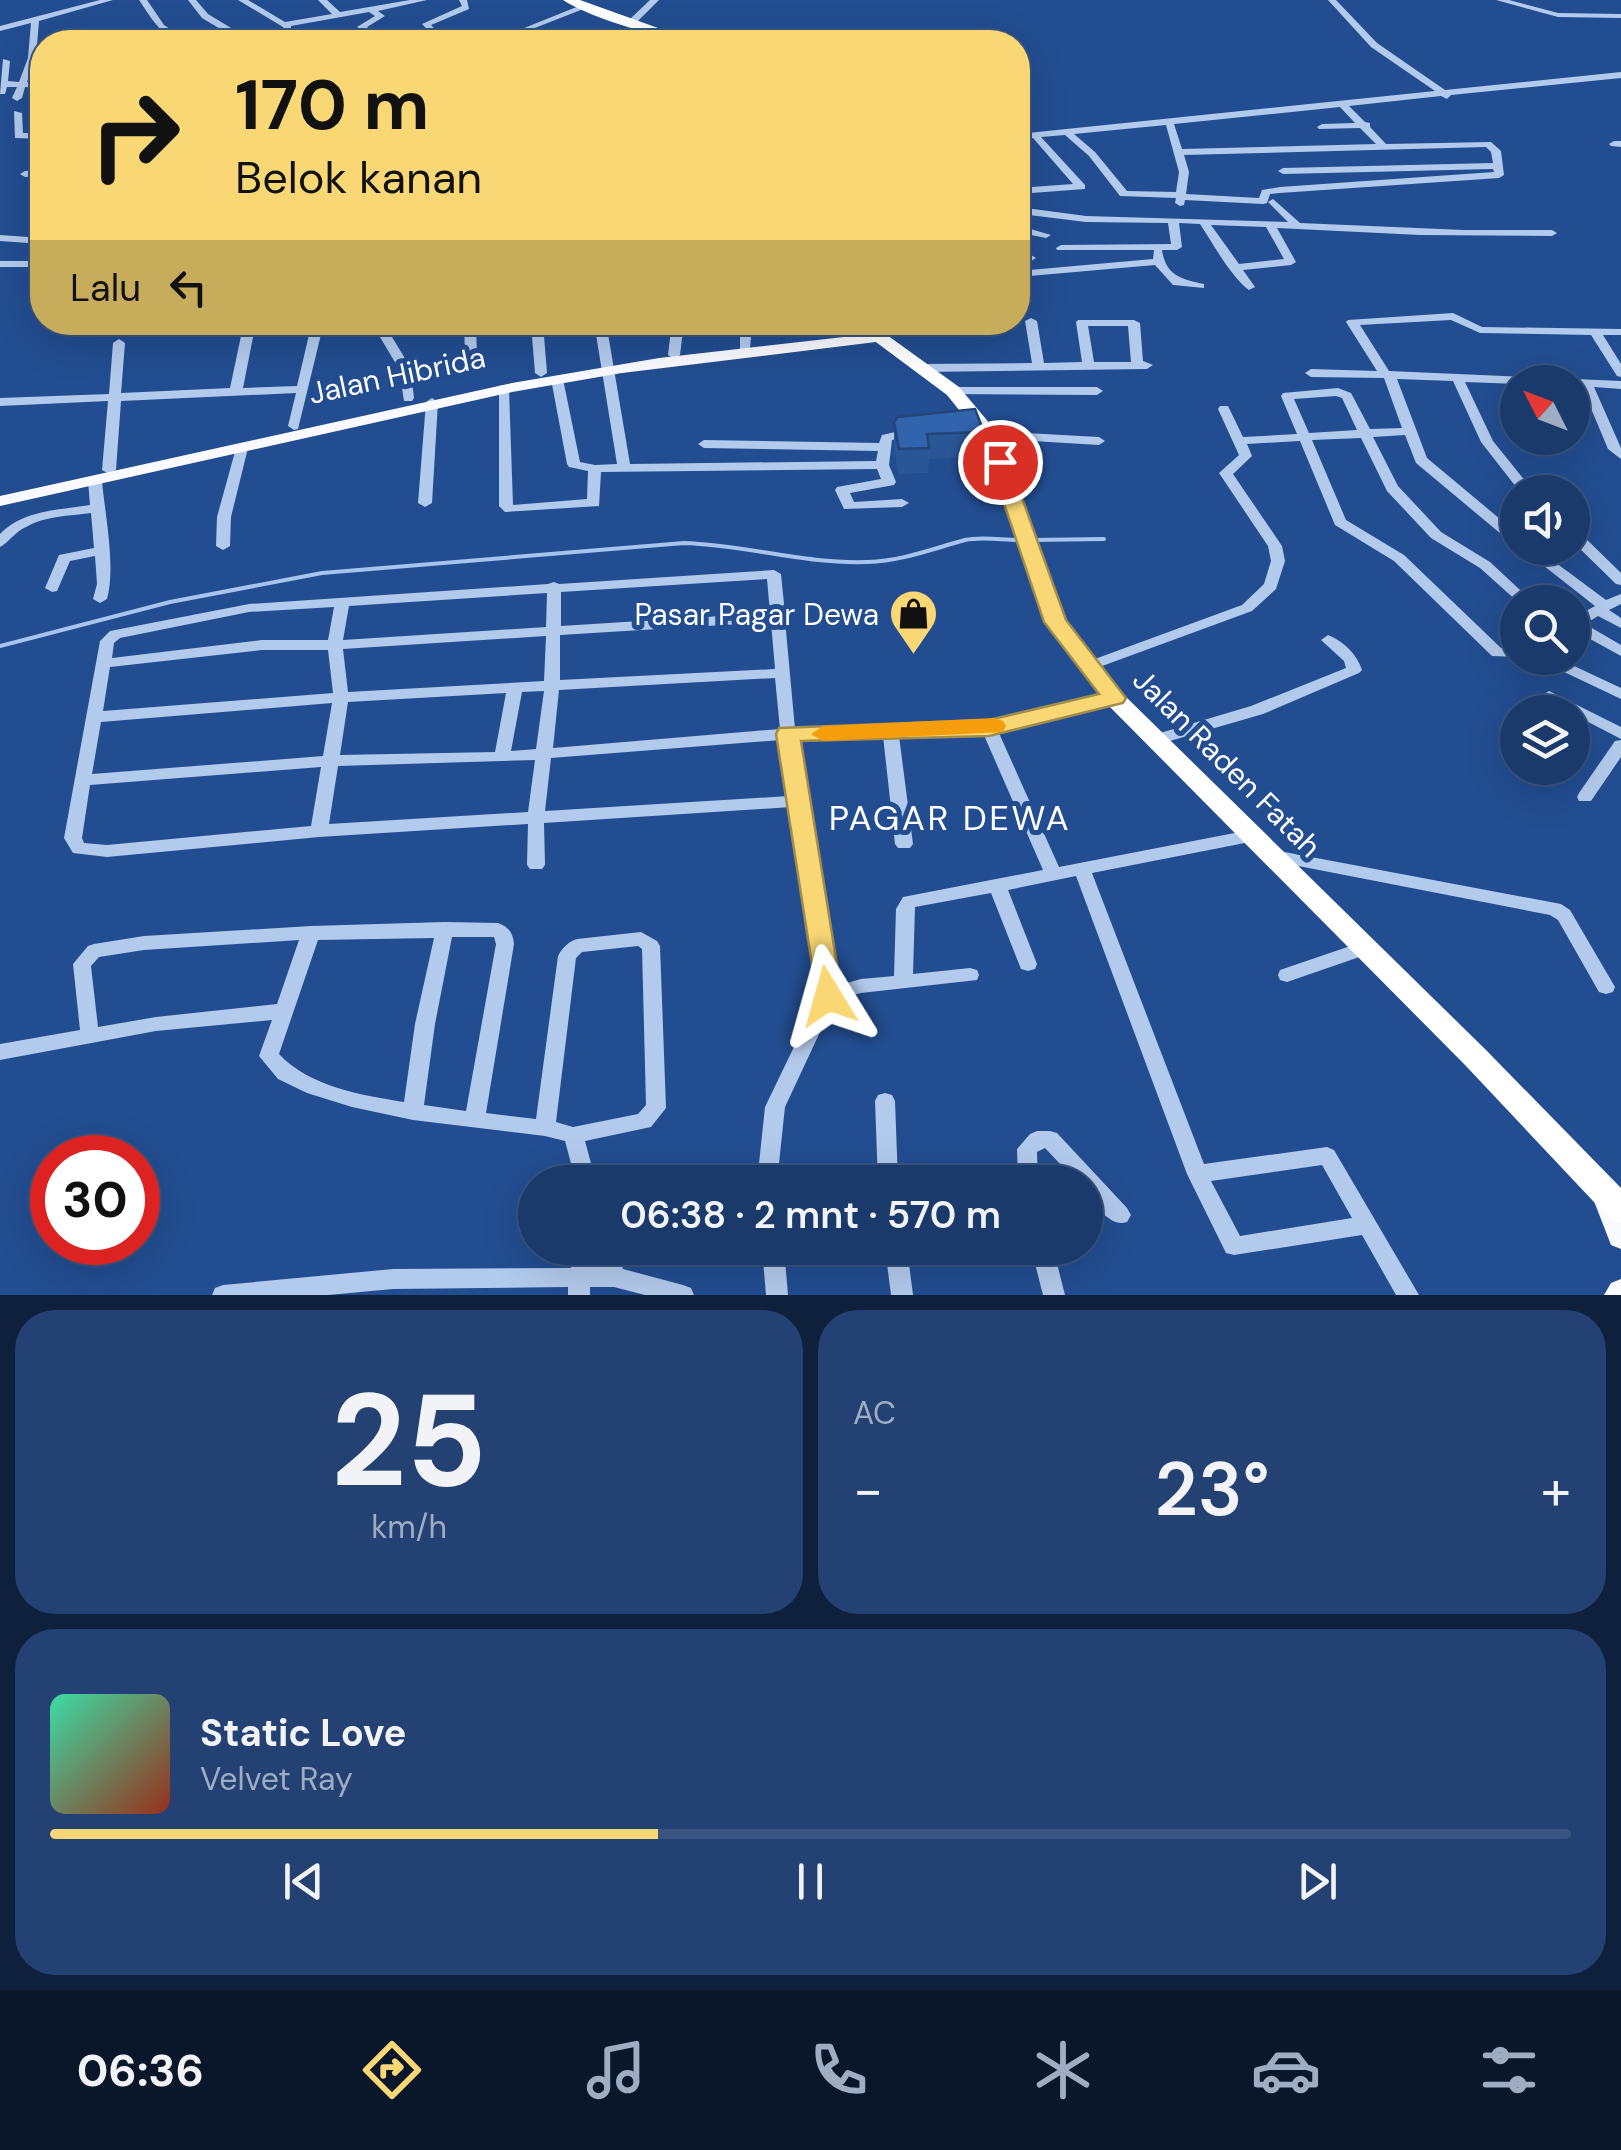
<!DOCTYPE html>
<html lang="id">
<meta charset="utf-8">
<style>
:root{--surface:#1a3a6c;--page:#234172;--text:#f1f3f6;--muted:#9fadc2;--line:#38547f;--accent:#f9d774}
body{margin:0;font-family:"DM Sans",sans-serif;background:var(--page);color:var(--text);height:100vh;display:flex;flex-direction:column;font-size:38px;white-space:nowrap}
*{box-sizing:border-box;margin:0}
p{font-size:32px;color:var(--muted)}
.icon{flex:none;width:55px;height:55px;fill:none;stroke:currentColor;stroke-width:2;stroke-linecap:round;stroke-linejoin:round}
.map{position:relative;height:1295px;overflow:hidden}
.sheet{display:flex;flex-direction:column;gap:15px;padding:15px;background:#0e203b;flex:1}
.sheet>*{flex:none}
.top-card{position:absolute;left:30px;top:30px;width:1000px;height:305px;border-radius:40px;box-shadow:0 10px 40px #0002,0 0 0 2px var(--line);background:#f9d774;color:#111;overflow:hidden}
.needle{width:65px;rotate:312deg}
.buttons{position:absolute;left:1500px;top:365px;display:grid;gap:20px}
.buttons a{display:grid;place-items:center;width:90px;height:90px;border-radius:50%;background:var(--surface);box-shadow:0 10px 40px #0002,0 0 0 2px var(--line);font-size:50px}
.speed{position:absolute;left:30px;top:1135px;display:flex;gap:20px;font-size:50px;font-weight:700;text-align:center}
.speed>*{display:grid;place-content:center;width:130px;height:130px;border-radius:50%;background:var(--surface);box-shadow:0 10px 40px #0002,0 0 0 2px var(--line);line-height:1}
.speed .limit{border:15px solid #d22;background:#fff;color:#111}
.pin{position:absolute;display:grid;place-items:center;width:85px;height:85px;color:#fff;margin:-42px;border:5px solid #fff;border-radius:50%;box-shadow:0 2px 10px #0007}
.me{position:absolute;width:110px;margin:-55px;rotate:352deg;stroke-linejoin:round;filter:drop-shadow(0 0 8px #0008)}
.turn{display:flex;align-items:center;gap:35px;height:210px;padding:0 40px;font-size:45px}
.turn .icon{width:130px;height:130px;stroke-width:2.5}
.turn b{display:block;font-size:70px;line-height:85px}
.then{display:flex;align-items:center;height:95px;padding:0 40px;background:#0003;gap:20px;font-size:38px}
.big{font-size:75px;font-weight:600;line-height:1.1}
.sheet .card{flex:1;display:flex;flex-direction:column;justify-content:center;gap:15px;min-width:0;padding:0 35px;border-radius:40px;background:var(--page)}
.sheet .dial{align-items:center;gap:0}
.dial b{font-size:130px;line-height:1}
.song{display:flex;align-items:center;gap:30px}
.cover{width:120px;height:120px;border-radius:15px;background:linear-gradient(135deg,hsl(160 70% 55%),hsl(10 70% 35%))}
.played{height:10px;border-radius:5px;background:linear-gradient(90deg,var(--accent) 40%,var(--line) 40%)}
.keys{display:flex;justify-content:space-around;direction:ltr}
.heat{display:flex;justify-content:space-between;align-items:center;font-size:55px;direction:ltr}
.sheet .tiles{flex:1;display:grid;gap:15px;grid-template-columns:1fr 1fr}
.card:last-child{grid-column:span 2}
.trip{position:absolute;left:518px;top:1165px;width:585px;height:100px;border-radius:50px;background:var(--surface);box-shadow:0 10px 40px #0002,0 0 0 2px var(--line);font-weight:600;line-height:100px;text-align:center}
.dock{display:flex;height:160px;justify-content:space-around;align-items:center;background:#0a172b;color:var(--muted)}
.dock .icon{width:70px;height:70px}
.dock .current{color:var(--accent)}
.dock b{font-size:45px;color:var(--text)}
.map>svg:first-child{display:block}
.lines{fill:none;stroke-linecap:round;stroke-linejoin:round}
.stream{stroke:#a6c4ed;stroke-width:4}
.minor{fill:#b2caec;fill-rule:evenodd}
.major{fill:#f8faff;fill-rule:evenodd}
.highway{fill:#fff;fill-rule:evenodd}
.wall{fill:#2a5695}
.building{fill:#3164ad;stroke:#224679;stroke-width:2.5}
.route{fill:#f9d774;stroke:#a28c4b;stroke-width:2.5}
.slow{fill:#f59e0b}
.labels{text-anchor:middle;dominant-baseline:central;stroke-width:10;stroke-linejoin:round;paint-order:stroke}
.street-label{font-size:30px;fill:#fff;stroke:#224d90}
.poi-label{font-size:30px;fill:#fff;stroke:#224d90;text-anchor:end}
.quarter-label{font-size:35px;letter-spacing:2.5px;fill:#fff;stroke:#224d90}
</style>
<div class="map">
<svg width="1621" height="1295" viewBox="0 0 1621 1295">
<rect width="100%" height="100%" fill="#224d90"/>
<g class="lines">
<g class="stream">
<path d="M1033 540 1104 539"/>
<path d="M0 646 170 602 322 573 684 543C747 545 803 564 867 562 902 561 932 549 965 540 981 536 1002 540 1019 540"/>
</g>
<g class="minor">
<path d="M100 0H113L39 21 36 58 27 82H42V88L25 87 22 98 17 101 12 98 17 87H7L5 94H0L3 59 10 61 8 81 19 82 28 58 31 23 0 31V26Z"/>
<path d="M139 0H147L164 25 190 42C164 42 152 19 139 0Z"/>
<path d="M188 0H196L208 14 246 37 284 30 283 27 238 0H248L285 22 332 14 318 0H327L340 12 410 0H427L378 11 385 16 367 27 379 37 375 40 357 27 375 16 369 12 291 26V34L245 42H230L237 39 202 18Z"/>
<path d="M459 0H467L469 9 431 25 447 42H439L422 24 462 6Z"/>
<path d="M650 0H659L635 24H629V20Z"/>
<path d="M1328 0H1336L1377 43 1445 90 1621 72V78L1451 95 1447 99 1441 96 1349 106 1365 122 1370 123V127L1386 144 1491 142 1501 151 1504 175 1499 178 1280 193 1270 194 1267 203 1263 204 1185 200 1184 205 1180 206 1175 203 1176 198 1120 196 1089 156 1065 135 1041 137 1085 185V189L1018 194V188L1073 184 1033 138 1018 140V134L1435 91 1371 47ZM1340 107 1355 123 1322 124 1317 127 1319 129 1360 128 1376 144 1182 149 1174 124ZM1166 125 1179 172 1176 192 1127 191 1095 152 1074 134ZM1486 147 1491 152 1493 163 1283 168 1278 171 1283 174 1493 169 1494 172 1280 187 1262 190 1259 198 1186 194 1189 172 1184 155Z"/>
<path d="M1496 0H1509L1558 13 1621 14V18L1558 17Z"/>
<path d="M584 4 591 6 499 42H489Z"/>
<path d="M14 111 22 113 23 133H42V139L15 138Z"/>
<path d="M1614 141H1621V147L1611 146 1609 144Z"/>
<path d="M42 170V176L25 177 20 174 25 171Z"/>
<path d="M1273 199 1300 223 1464 230H1552L1557 233 1552 236 1420 235 1277 228 1296 262 1291 265 1243 270 1255 287 1249 290C1231 277 1214 245 1200 224L1179 223 1182 247 1177 250H1162C1166 276 1181 279 1204 284V288L1173 285 1155 265 1018 277V271L1153 259 1154 250H1057L1056 248 1061 245 1171 244 1168 223 1086 222 1029 215 1027 228 1051 235 1046 238 1021 233 1018 232V207L1086 216 1288 222 1268 202ZM1211 225 1266 227 1284 259 1239 264Z"/>
<path d="M0 235 42 238V244L0 241Z"/>
<path d="M1018 254 1031 255 1036 258 1031 261 1018 260Z"/>
<rect x="0" y="261" width="42" height="6"/>
<path d="M42 287V300L34 299 32 297 38 288Z"/>
<path d="M1453 313 1482 327 1621 329V335H1603L1621 364V377L1617 376 1591 335 1480 333 1451 320 1360 325 1389 371 1621 381V389L1594 387 1621 448V459L1608 449 1582 387H1572V382L1518 384 1465 382 1493 441 1534 492H1520L1481 442 1453 381 1397 379 1427 458 1518 534V545L1513 544 1416 463 1405 435 1373 437 1398 486 1441 532 1490 562 1533 602H1518L1480 568 1431 538 1387 491 1361 438 1312 440 1346 520 1404 555 1501 648 1518 647V657L1492 656 1394 561 1335 525 1300 441 1247 444 1252 456 1233 474 1282 546 1285 561 1276 589 1252 611 1094 669H1084L1081 666 1084 663 1242 605 1264 584 1271 561 1268 546 1219 473 1239 455 1218 409 1220 406H1228L1243 437 1297 434 1281 396 1283 393 1338 388 1351 393 1370 429 1402 428 1384 378 1311 377 1305 373 1311 369 1377 371 1346 322 1348 320ZM1336 396 1342 398 1357 430 1309 433 1294 399Z"/>
<path d="M1031 318 1037 321 1044 363 1082 362 1076 322 1078 320H1134L1140 323 1143 361 1153 365 1147 369 923 372 917 368 923 364 1032 363 1025 321ZM1088 326H1128L1131 362H1094Z"/>
<path d="M244 322H256L243 388 297 386 312 322H324L298 429 294 430 288 426 296 393 121 401 116 470 109 474 102 470 108 401 0 406V398L109 394 113 343 119 339 125 343 121 393 230 388Z"/>
<path d="M383 322H395L392 337 409 365 465 356 464 322H476L477 359 471 363 411 372 414 398 412 401H404L399 369 380 337Z"/>
<path d="M594 322H606L630 464 876 461 878 451 704 448 698 444 704 440 879 443 882 435 913 428 919 432 917 435 892 440 889 465 896 482 894 485 850 493 854 502 902 499 909 503 902 507 844 509 835 490 837 487 881 479 877 469 601 472 599 506 505 512 499 506V386L503 385 509 389 513 505 587 499 588 471 569 467 567 464 551 379 553 376H561L563 379 580 462 595 465 617 464Z"/>
<path d="M672 322H684L680 355 674 359 668 355Z"/>
<path d="M750 322 752 325 750 349 748 351H740V325L742 323Z"/>
<path d="M538 333 544 336 547 373 541 377 535 373 532 336Z"/>
<path d="M953 387H1097L1103 391 1097 395 949 394V388Z"/>
<path d="M432 398 438 402 432 503 425 507 418 503 426 402Z"/>
<path d="M989 431 1099 437 1105 441 1099 445 985 438V432Z"/>
<path d="M242 444 248 448 231 517 230 546 223 550 216 546 217 517 236 448Z"/>
<path d="M95 477 102 481C105 515 116 567 107 599L100 603 93 599 97 584 95 556 70 561 57 591 52 592 45 588 59 555 94 548 91 513C69 516 45 516 26 527 15 532 9 542 0 547V534C23 510 59 510 90 505L88 481Z"/>
<path d="M1572 529 1577 530 1621 573V585L1616 584 1572 541Z"/>
<path d="M1521 548H1536L1606 600 1621 594V604L1609 610 1621 618V628L1598 616 1585 624 1621 645V656L1572 629V619L1595 606Z"/>
<path d="M774 570 781 574 785 614 788 617 785 620 795 729 989 723 1114 693 1119 694 1122 698 1119 702 998 731 1059 867 1250 830 1256 832 1259 836 1256 840 1250 842 1092 873 1204 1164 1327 1147 1334 1150 1419 1295H1396L1362 1235 1234 1255 1226 1253 1187 1174 1076 876 1008 890 1037 964 1035 969 1028 971 1021 969 1019 964 991 893 915 907 913 974 970 968 977 970 979 975 977 980 861 993 835 1000 785 1107 777 1182H757L765 1107 819 995 791 807 544 823 545 865 542 869H530L527 865 528 824 319 837 107 857 73 853 64 838 100 641 110 631 249 604 548 584 554 582 559 584ZM767 579 770 613 561 626V592ZM547 593 546 627 343 640 349 606ZM334 607 328 640H262L112 658 114 643 120 638 249 612ZM771 622 775 669 560 680V635ZM546 636 544 681 348 692 343 649ZM262 650H328L333 693 103 711 110 667ZM775 678 780 729 553 748 559 690ZM544 691 536 749 511 751 522 692ZM506 693 495 752 340 755 348 702ZM332 703 323 756 92 774 101 722ZM983 733 1043 870 903 897 896 909 894 976 861 979 836 986 807 805 809 801 806 797 797 739 883 736 895 844 898 848H910L913 844 899 736ZM781 740 789 796 545 811 551 758ZM535 760 528 812 329 824 338 766ZM321 767 311 826 107 845 84 843 82 838 90 785ZM1322 1165 1352 1218 1240 1236 1211 1181Z"/>
<path d="M1328 635C1343 641 1357 654 1362 670L1359 673 1263 714 1156 745 1148 740 1150 736 1251 706 1346 668 1344 661 1321 640Z"/>
<path d="M1538 658H1557L1621 688V699L1541 661Z"/>
<path d="M1549 691 1621 727V739L1544 699 1541 696Z"/>
<path d="M1621 740V757L1591 801H1579L1577 797 1579 793 1615 741Z"/>
<path d="M1274 850 1561 904 1570 910 1615 987 1613 992 1606 994 1599 992 1558 920 1550 915 1268 860 1265 856 1268 852Z"/>
<path d="M445 922 498 923C509 927 513 933 514 944L486 1113 536 1119 558 956C562 948 568 942 577 939L641 932 657 941 660 946 666 1108 651 1127 585 1141 596 1182H576L565 1141 545 1136 413 1120 352 1107 307 1093 278 1079 259 1056 272 1020 156 1031 0 1060V1044L80 1030 73 964 88 946 94 944 144 936 311 926ZM452 937H494L496 944 466 1111 424 1105 435 1024ZM434 938 415 1024 404 1102C361 1095 310 1087 279 1054L318 940ZM299 940 277 1004 156 1017 98 1027 91 966 99 957 144 950ZM638 946 642 949 646 1105 638 1114 573 1127 556 1122 576 958 582 952Z"/>
<path d="M1365 941 1371 943 1374 948 1371 953 1287 982 1280 980 1278 975 1280 970Z"/>
<path d="M885 1093 892 1095 895 1101 898 1182H878L875 1101 878 1095Z"/>
<path d="M1037 1131H1050L1057 1133 1127 1208 1131 1215 1127 1222C1109 1228 1096 1204 1085 1191V1182H1077L1045 1148 1037 1152 1038 1182H1018L1017 1149 1030 1134Z"/>
<path d="M594 1248H616L623 1269 683 1285 691 1288 694 1295H645L614 1287H590V1295H568V1287L393 1289 328 1295H212L215 1288 223 1285 393 1269 570 1268 578 1264 586 1267H600Z"/>
<path d="M762 1248H784L788 1295H766Z"/>
<path d="M885 1248H907L913 1295H891Z"/>
<path d="M1031 1248H1053L1065 1295H1043Z"/>
</g>
<g class="major">
<path d="M879 333 884 335V341L622 373 512 392 0 506V496L512 383 659 358Z"/>
<path d="M1606 1184 1616 1187 1621 1199V1249L1611 1245 1592 1196 1596 1187Z"/>
<path d="M1621 1279V1295H1604L1611 1283Z"/>
</g>
<g class="highway">
<path d="M563 0H580L658 28 711 42C675 44 594 20 563 0Z"/>
<path d="M849 322H869L959 387 996 431 1067 620 1122 693 1486 1050 1621 1188V1223L1610 1219 1466 1066 1106 703 1045 621 980 436 947 395Z"/>
</g>
</g>
<path class="wall" d="M894 422 984 432 982 457 929 459 928 473 898 474 894 447Z"/>
<path class="building" d="M975 409 984 432 927 434 929 448 899 449 894 422 898 417Z"/>
<path class="route" d="M1000 456 1009 462 1066 620 1126 698 1123 703 989 736 801 741 842 996 838 1003H818L776 734 779 728 989 720 1099 694 1044 622 990 462Z"/>
<path class="slow" d="M994 718 1003 721 1006 726 1003 732 823 741 811 734 823 726Z"/>
<defs>
<symbol id="shop-pin" viewBox="-11 -11 22 30"><path d="M0 17L-7.5 6A9.5 9.5 0 1 1 7.5 6Z" fill="#f9d774" stroke="#224d90"/><path d="M-5-2.5h2.3a2.7 3.5 0 0 1 5.4 0H5L5.5 6h-11ZM-1.5-2.5h3a1.5 2.3 0 0 0-3 0Z" fill="#111"/></symbol>
</defs>
<g fill-rule="evenodd">
<use href="#shop-pin" x="886" y="586" width="55" height="75"/>
</g>
<g class="labels">
<g class="street-label">
<text transform="translate(397 375) rotate(-12)">Jalan Hibrida</text>
<text transform="translate(1227 763) rotate(45)">Jalan Raden Fatah</text>
</g>
<g class="poi-label">
<text x="879" y="614">Pasar Pagar Dewa</text>
</g>
<g class="quarter-label">
<text x="950" y="818">PAGAR DEWA</text>
</g>
</g>
</svg>
<div class="buttons">
<a><svg class="needle" viewBox="-14 -14 28 28"><path d="M0-13l5 13h-10z" fill="#e53935"/><path d="M0 13l5-13h-10z" fill="#9fadc2"/></svg></a>
<a><svg class="icon" aria-label="sound" viewBox="0 0 24 24"><path d="M4 9h4l5-4v14l-5-4H4zM17 9q2 3 0 6"/></svg></a>
<a><svg class="icon" aria-label="search" viewBox="0 0 24 24"><circle cx="10" cy="10" r="6"/><path d="M15 15l6 6"/></svg></a>
<a><svg class="icon" aria-label="layers" viewBox="0 0 24 24"><path d="M12 4l9 5-9 5-9-5zM3 14l9 5 9-5"/></svg></a>
</div>
<div class="speed"><div class="limit">30</div></div>
<div class="pin" style="left:1000px;top:462px;background:#d93025"><svg class="icon" aria-label="arrive" viewBox="0 0 24 24"><path d="M6 21V4h12l-3 4 3 4H6"/></svg></div>
<svg class="me" style="left:828px;top:996px" viewBox="-20 -20 40 40"><path d="M0-17L14 15 0 8-14 15z" fill="#f9d774" stroke="#fff" stroke-width="4"/></svg>
<div class="trip">06:38 · 2 mnt · 570 m</div>
<div class="top-card">
<div class="turn"><svg class="icon" aria-label="right" viewBox="0 0 24 24"><path d="M7 20v-9h11M14 6l5 5-5 5"/></svg><div><b>170 m</b>Belok kanan</div></div>
<div class="then">Lalu<svg class="icon" aria-label="left" viewBox="0 0 24 24"><path d="M17 20v-9H6M10 6l-5 5 5 5"/></svg></div>
</div>
</div>
<section class="sheet">
<div class="tiles">
<div class="card dial"><b>25</b><p>km/h</p></div>
<div class="card"><p>AC</p>
<div class="heat"><a>−</a><b class="big">23°</b><a>+</a></div>
</div>
<div class="card">
<div class="song"><i class="cover"></i><div><b>Static Love</b><p>Velvet Ray</p></div></div>
<div class="played"></div>
<div class="keys"><svg class="icon" aria-label="previous" viewBox="0 0 24 24"><path d="M18 5L8 12l10 7zM5 5v14"/></svg><svg class="icon" aria-label="pause" viewBox="0 0 24 24"><path d="M8 5v14M16 5v14"/></svg><svg class="icon" aria-label="next" viewBox="0 0 24 24"><path d="M6 5l10 7-10 7zM19 5v14"/></svg></div>
</div>
</div>
</section>
<nav class="dock">
<b>06:36</b>
<svg class="icon current" aria-label="directions" viewBox="0 0 24 24"><path d="M12 3l9 9-9 9-9-9zM9 14v-3h6M13 9l2 2-2 2"/></svg>
<svg class="icon" aria-label="music" viewBox="0 0 24 24"><path d="M9 18V5l10-2v13"/><circle cx="6" cy="18" r="3"/><circle cx="16" cy="16" r="3"/></svg>
<svg class="icon" aria-label="phone" viewBox="0 0 24 24"><path d="M5 4h4l2 5-3 2q2 4 5 5l2-3 5 2v4C11 20 4 13 5 4z"/></svg>
<svg class="icon" aria-label="climate" viewBox="0 0 24 24"><path d="M12 3v18M4 7l16 10M4 17L20 7"/></svg>
<svg class="icon" aria-label="car" viewBox="0 0 24 24"><path d="M5 17H2v-5l4-1 3-4h7l3 4 3 1v5h-3M9 17h6M6 11h13"/><circle cx="7" cy="17" r="2"/><circle cx="17" cy="17" r="2"/></svg>
<svg class="icon" aria-label="filters" viewBox="0 0 24 24"><path d="M4 7h16M4 17h16"/><circle cx="9" cy="7" r="2"/><circle cx="15" cy="17" r="2"/></svg>
</nav>
